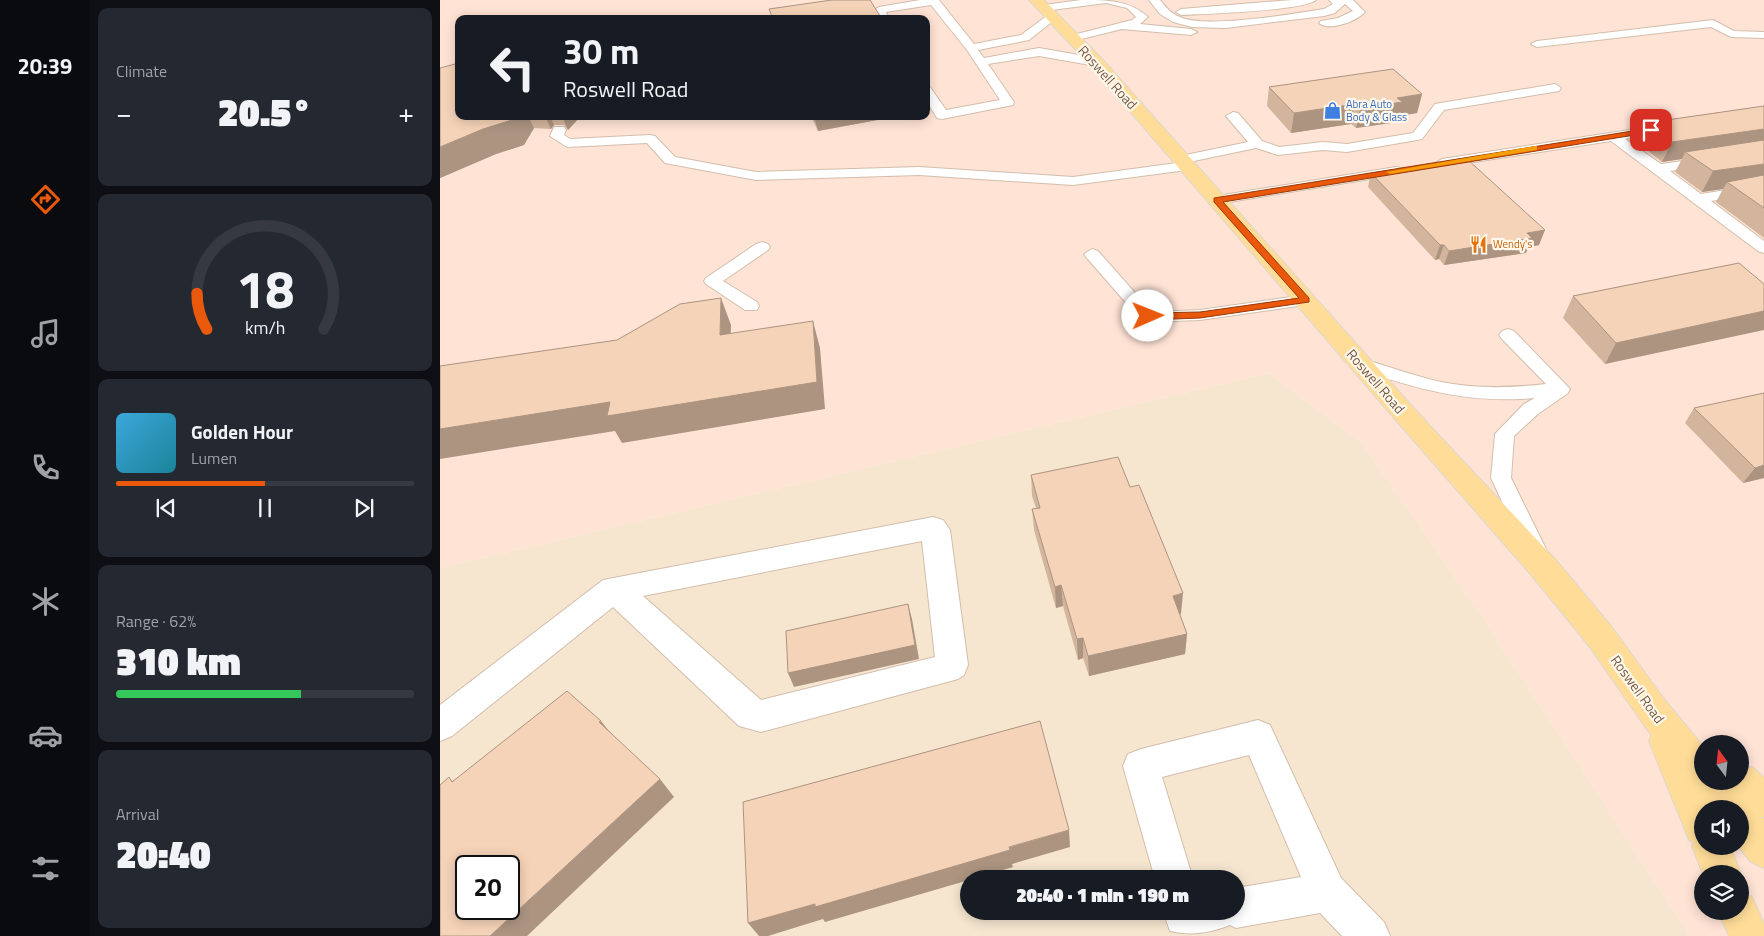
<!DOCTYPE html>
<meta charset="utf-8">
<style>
:root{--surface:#171b24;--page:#242831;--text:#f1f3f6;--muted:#9ea1a6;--line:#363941;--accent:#ea580c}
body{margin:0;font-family:"Titillium Web",sans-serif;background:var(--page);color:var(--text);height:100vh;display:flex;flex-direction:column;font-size:19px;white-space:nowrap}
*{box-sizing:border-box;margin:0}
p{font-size:16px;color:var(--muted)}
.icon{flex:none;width:28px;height:28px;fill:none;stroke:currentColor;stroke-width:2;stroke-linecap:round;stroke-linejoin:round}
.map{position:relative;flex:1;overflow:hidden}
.side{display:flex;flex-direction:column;gap:8px;padding:8px;background:#0d0f14;width:350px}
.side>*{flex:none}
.guide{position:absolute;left:15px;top:15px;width:475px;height:105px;border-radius:10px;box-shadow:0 2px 12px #0003;background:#171b24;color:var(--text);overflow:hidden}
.needle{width:32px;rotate:345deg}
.buttons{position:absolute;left:1254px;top:735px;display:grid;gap:10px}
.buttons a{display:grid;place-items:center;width:55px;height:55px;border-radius:50%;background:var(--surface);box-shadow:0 2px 12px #0003;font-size:25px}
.speed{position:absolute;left:15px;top:855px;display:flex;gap:10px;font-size:25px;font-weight:700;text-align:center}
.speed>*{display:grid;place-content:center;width:65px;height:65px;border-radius:50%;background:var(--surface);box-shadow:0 2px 12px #0003;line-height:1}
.speed .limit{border:2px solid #111;border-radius:8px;background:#fff;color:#111}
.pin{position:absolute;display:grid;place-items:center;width:42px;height:42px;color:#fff;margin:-21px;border-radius:10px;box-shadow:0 2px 8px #0006}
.me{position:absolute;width:55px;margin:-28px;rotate:89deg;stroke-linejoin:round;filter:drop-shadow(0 0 4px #0008)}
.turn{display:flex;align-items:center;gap:18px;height:105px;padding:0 25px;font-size:22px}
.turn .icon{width:65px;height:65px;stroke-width:2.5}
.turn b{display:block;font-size:35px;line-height:42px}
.big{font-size:38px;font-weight:800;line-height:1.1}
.side .card{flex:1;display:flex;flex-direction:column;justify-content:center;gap:8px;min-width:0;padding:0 18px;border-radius:10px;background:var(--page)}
.side .dial{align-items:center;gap:0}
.dial svg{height:130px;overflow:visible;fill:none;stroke:var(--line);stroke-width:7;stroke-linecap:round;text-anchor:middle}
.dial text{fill:var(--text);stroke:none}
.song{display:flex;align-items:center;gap:15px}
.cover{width:60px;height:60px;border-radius:8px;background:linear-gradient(135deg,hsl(200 70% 55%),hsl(190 70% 35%))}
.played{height:5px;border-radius:2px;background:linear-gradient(90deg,var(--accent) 50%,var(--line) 50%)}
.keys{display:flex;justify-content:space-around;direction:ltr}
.heat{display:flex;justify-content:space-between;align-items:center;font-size:28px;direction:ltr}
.charge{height:8px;border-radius:4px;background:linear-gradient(90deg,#34c759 62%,var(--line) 0)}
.trip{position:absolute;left:520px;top:870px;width:285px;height:50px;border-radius:25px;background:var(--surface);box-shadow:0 2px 12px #0003;font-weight:800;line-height:50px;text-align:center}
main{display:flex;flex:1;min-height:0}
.menu{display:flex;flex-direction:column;width:90px;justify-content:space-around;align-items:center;background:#090b0e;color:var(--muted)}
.menu .icon{width:35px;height:35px}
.menu .current{color:var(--accent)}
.menu b{font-size:22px;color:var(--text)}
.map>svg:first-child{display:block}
.residential{fill:#f6e6d0;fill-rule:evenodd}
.commercial{fill:#ffe3d5;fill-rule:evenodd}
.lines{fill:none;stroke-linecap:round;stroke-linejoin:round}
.lane-casing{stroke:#d2beab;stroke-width:2}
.street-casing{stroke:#d2beab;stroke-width:2}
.primary-casing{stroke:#ded7d3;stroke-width:2}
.lane{fill:#fff;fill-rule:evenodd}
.street{fill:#fff;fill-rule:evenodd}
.primary{fill:#ffdd98;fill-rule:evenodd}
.wall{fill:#d3b59e}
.shaded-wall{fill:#ac9481}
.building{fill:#f5d3b8;stroke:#ac9481;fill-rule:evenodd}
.route{fill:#ea580c;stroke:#983908}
.slow{fill:#f59e0b}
.labels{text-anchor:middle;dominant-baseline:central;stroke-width:4.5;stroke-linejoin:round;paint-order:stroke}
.far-shop-label{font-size:11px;fill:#366cbe;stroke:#fff8ea;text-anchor:start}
.far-food-label{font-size:11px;fill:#c56008;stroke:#fff8ea;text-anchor:start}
.street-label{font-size:14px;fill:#775a47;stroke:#fff8ea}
</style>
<main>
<nav class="menu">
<b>20:39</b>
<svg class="icon current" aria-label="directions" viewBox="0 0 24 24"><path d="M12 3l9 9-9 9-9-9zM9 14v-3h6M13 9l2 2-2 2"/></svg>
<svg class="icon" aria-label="music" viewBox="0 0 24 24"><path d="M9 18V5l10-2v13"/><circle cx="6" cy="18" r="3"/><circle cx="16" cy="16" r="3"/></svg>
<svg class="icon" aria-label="phone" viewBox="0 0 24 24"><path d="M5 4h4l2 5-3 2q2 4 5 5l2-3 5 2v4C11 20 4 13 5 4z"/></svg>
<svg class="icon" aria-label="climate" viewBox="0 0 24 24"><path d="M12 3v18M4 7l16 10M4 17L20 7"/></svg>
<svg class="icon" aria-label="car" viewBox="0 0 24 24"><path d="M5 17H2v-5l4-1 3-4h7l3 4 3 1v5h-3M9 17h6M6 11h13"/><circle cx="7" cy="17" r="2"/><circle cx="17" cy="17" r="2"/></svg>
<svg class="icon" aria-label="filters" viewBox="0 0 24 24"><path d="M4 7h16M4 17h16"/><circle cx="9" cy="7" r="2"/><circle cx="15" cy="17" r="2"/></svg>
</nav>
<section class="side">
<div class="card"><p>Climate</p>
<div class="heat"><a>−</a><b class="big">20.5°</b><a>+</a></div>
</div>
<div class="card dial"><svg viewBox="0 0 100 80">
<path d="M14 69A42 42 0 1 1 86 69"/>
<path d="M14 69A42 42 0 0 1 8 47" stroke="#ea580c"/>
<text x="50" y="56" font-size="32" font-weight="700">18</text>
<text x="50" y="72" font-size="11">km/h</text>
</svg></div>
<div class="card">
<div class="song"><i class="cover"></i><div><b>Golden Hour</b><p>Lumen</p></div></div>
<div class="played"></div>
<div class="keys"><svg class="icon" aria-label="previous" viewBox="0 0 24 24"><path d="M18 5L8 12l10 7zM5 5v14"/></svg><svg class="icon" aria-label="pause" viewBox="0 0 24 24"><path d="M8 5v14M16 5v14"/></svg><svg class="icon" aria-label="next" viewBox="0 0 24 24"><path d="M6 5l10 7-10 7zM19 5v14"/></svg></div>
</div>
<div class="card"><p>Range · 62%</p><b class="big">310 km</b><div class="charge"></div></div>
<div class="card"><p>Arrival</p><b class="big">20:40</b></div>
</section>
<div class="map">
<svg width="1324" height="936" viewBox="0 0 1324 936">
<rect width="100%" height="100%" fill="#fef4e2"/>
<path class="residential" d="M829 373 921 442 1043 618 1250 936H0V568ZM26 866H69V909H26ZM529 879H796V911H529Z"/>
<path class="commercial" d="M0 0H1324V936H1250L1043 618 921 442 829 373 0 568ZM19 19H486V116H19ZM1262 744H1300V781H1262ZM1262 809H1300V846H1262ZM1262 874H1300V911H1262Z"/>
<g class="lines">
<defs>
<g id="lane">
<path d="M480 0H499L534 44 581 35 608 15 612 14 618 17 589 40 538 50 544 58 599 48 656 58 662 62 656 66 599 56 548 64 574 102 573 105 502 119 497 118 486 100V86L490 87 506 110 560 100 527 50 491 5 446 12 449 19H438L434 10 439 7Z"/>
<path d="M641 0C668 0 689 0 708 17L700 24 751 29 757 32 751 35 682 29 633 41 629 40V36L692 20 696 17 687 8 666 3 604 11 599 8 604 5Z"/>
<path d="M709 0H720C726 7 731 14 740 17 766 29 853 14 884 9L893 4 889 0H913L925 12C917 21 889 32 879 23L881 21 898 18 913 11 905 4 895 13 884 16 786 28 752 27 733 22 720 14Z"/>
<path d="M852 0H876C864 11 763 14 741 15L736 12 741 9Z"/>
<path d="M1273 20 1294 31 1324 32V38L1291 37 1271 27 1097 47 1091 44 1097 41Z"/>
<path d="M1115 84 1121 88 1119 91 1004 110 982 139 977 140 907 152 883 150 838 155 816 148 749 162 754 166 747 170 633 185 479 175 316 180 225 163 207 143 127 147 110 136 114 127H124L126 130 124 135 130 139 210 135 215 136 235 157 316 172 479 167 633 177 737 163 734 160 736 157 808 142 786 116 793 112 798 113 822 141 839 147 883 142 907 144 973 133 995 104Z"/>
<path d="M1228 124 1233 125 1235 128 1233 131 1185 139 1221 164 1264 158 1269 159 1271 162 1269 165 1230 171 1261 194 1324 184V192L1271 201 1324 241V253L1318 251 1171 141 1002 167 995 163 1002 159Z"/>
<path d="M956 167 961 168 963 171 961 174 777 204 770 200 777 196Z"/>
<path d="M322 242 328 244 330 247 328 250 283 281 317 302 319 306 317 310H305L266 284 264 281 266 278 316 244Z"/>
<path d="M652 249 658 251 712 312 760 310 865 295 871 296 873 300 871 304 865 305 760 320 708 322 702 321 646 257 644 254Z"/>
<path d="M1068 329 1074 331 1130 389 1128 393 1098 414 1074 436 1071 478 1106 549 1103 555 1095 558 1087 555 1051 478 1055 434 1084 404 1095 398C1026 404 980 389 916 369L913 365 916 361 922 359C948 366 974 376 1001 382 1036 389 1070 388 1106 384L1062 339 1059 335 1062 331Z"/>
</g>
<g id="street">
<path d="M493 517 503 520 510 530 528 665 524 675 518 679 321 732 299 726 173 607 12 736 0 741V705L163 580ZM482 541 495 657 321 700 203 596Z"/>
<path d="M818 720 830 725 901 878 944 922 950 936H902L880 913 796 928 790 925C770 933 750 936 730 931L723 911H796V888L861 877 809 755 722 777 753 879H715L683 766 688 754 701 749Z"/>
</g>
<g id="primary">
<path d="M589 0H604L662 59 979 414 1115 559 1171 626 1224 699 1262 745V781H1300V763L1313 768 1324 777V817L1321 815 1324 819V868L1311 862 1298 846H1300V809H1262V846H1290L1301 874 1300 877V874H1263L1252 846 1254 842 1249 840 1209 741 1211 735 1149 646 1093 577 961 426 650 65Z"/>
<path d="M1300 892 1312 897 1324 924V936H1289L1278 911H1300Z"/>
</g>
</defs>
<use href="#lane" class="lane-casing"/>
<use href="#street" class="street-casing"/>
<use href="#primary" class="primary-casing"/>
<use href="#lane" class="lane"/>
<use href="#street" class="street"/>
<use href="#primary" class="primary"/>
</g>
<g class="wall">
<path d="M0 68 19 116H141L128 130 124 125H114L111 129 94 128 84 145 56 154 0 178Z"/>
<path d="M829 87 982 94 977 113 960 116 958 122 916 128 911 124 851 133 827 106Z"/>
<path d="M1324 106V238L1276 202 1283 189 1262 192 1235 172 1242 159 1222 162 1197 142 1206 123Z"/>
<path d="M371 116H459L378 131Z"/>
<path d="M931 173 1099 245 1088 247 1086 253 1004 265 999 259 995 260 928 187Z"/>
<path d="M1299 263 1165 364 1123 318 1133 296Z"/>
<path d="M1324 393V478L1303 483 1245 423 1254 408Z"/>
<path d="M591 475 741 614H740L747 634 745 654 649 676 643 658 638 660 623 606 616 608 594 530 592 509 596 508 592 496Z"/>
</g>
<g class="shaded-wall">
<path d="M982 94 977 113 960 116 958 122 916 128 920 108 957 98Z"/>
<path d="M915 104 911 124 851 133 854 113Z"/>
<path d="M74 116H88L94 128 84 145 56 154 0 178V147Z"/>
<path d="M105 116H110L114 125 111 129Z"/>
<path d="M122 116H141L128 130Z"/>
<path d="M374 116H459L378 131Z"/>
<path d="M1324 129V148L1245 152 1242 159 1222 162 1232 142Z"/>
<path d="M1324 164V183L1287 182 1283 189 1262 192 1273 171Z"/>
<path d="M1105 230 1099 245 1088 247 1086 253 1004 265 1009 251 1087 233Z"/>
<path d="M1000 245H1004L999 259 995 260Z"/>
<path d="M281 298 291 325 290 362 280 335Z"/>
<path d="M1324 311V330L1165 364 1176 343Z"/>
<path d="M373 321 380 348 385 409 182 443 175 431 0 459V429Z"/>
<path d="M1324 465V478L1303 483 1315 468Z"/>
<path d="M621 585 623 606 616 608 615 587Z"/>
<path d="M743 593 741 614 731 616 733 596Z"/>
<path d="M468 604 472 619 479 659 354 687 348 673Z"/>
<path d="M747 634 745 654 649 676 648 656Z"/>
<path d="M643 638V658L638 660 637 639Z"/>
<path d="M161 721 176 740 159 722Z"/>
<path d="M220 779 234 797 87 936H50Z"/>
<path d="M629 830 630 847 572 864 573 867 533 879H529V880L385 922 383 919 328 936H319L308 923Z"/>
</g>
<g class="building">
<path d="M392 0H430L442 19H333L329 9Z"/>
<path d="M19 63V116H74L72 120 43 129 0 147V68Z"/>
<path d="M953 69 982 94 957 98 963 102 920 108 915 104 854 113 829 87Z"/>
<path d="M1324 106V129L1232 142 1206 123Z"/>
<path d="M1324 140V164L1273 171 1245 152Z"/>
<path d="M1027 159 1105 230 1087 233 1092 238 1009 251 1004 245H1000L931 173Z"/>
<path d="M1324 175V208L1287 182Z"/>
<path d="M1299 263 1324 284V311L1176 343 1133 296Z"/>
<path d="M281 298 280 335 373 321 377 382 167 416 170 402 0 429V366L177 340 240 304Z"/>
<path d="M1324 393V465L1315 468 1254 408Z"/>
<path d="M678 457 690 487 699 485 743 593 733 596 747 634 648 656 643 638 637 639 621 585 615 587 592 509 600 508 591 475Z"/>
<path d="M468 604 475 645 348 673 346 631Z"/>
<path d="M127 691 161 721 159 722 220 779 50 936H0V785L9 777 12 782ZM26 866H69V909H26Z"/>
<path d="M600 721 629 830 569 847 570 850 375 907V904L308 923 303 802Z"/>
</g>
<path class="route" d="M1211 128 1213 129V132L783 202 869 298V302L760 318 708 320 703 316 708 313 760 312 859 298 774 202V198Z"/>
<path class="slow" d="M1095 146H1097V150L950 174 946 172Z"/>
<defs>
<symbol id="shop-bare" viewBox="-9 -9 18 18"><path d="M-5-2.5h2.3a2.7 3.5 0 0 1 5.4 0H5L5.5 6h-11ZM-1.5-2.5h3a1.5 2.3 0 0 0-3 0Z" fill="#3f7fe0" stroke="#fff8ea" stroke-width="2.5" paint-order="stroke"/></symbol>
<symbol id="restaurant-bare" viewBox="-9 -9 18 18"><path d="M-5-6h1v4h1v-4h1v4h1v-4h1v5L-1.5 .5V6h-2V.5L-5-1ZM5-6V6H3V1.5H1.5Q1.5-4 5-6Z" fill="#e8710a" stroke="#fff8ea" stroke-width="2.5" paint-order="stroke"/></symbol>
</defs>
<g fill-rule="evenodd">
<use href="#shop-bare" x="880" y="98" width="25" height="25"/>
<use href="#restaurant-bare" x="1026" y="232" width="25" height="25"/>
</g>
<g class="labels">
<g class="far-shop-label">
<text x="906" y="104">Abra Auto<tspan x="906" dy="13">Body &amp; Glass</tspan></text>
</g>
<g class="far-food-label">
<text x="1053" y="244">Wendy's</text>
</g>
<g class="street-label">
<text transform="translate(668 77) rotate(48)">Roswell Road</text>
<text transform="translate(936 381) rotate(49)">Roswell Road</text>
<text transform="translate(1198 689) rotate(54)">Roswell Road</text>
</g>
</g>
</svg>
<div class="buttons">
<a><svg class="needle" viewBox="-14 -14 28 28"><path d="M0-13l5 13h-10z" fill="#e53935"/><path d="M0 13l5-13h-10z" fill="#9ea1a6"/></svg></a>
<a><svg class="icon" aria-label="sound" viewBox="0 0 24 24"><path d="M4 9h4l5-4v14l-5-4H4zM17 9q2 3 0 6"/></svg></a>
<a><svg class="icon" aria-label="layers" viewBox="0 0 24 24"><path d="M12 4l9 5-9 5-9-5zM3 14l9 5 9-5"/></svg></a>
</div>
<div class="speed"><div class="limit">20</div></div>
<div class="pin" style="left:1211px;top:130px;background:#d93025"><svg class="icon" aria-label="arrive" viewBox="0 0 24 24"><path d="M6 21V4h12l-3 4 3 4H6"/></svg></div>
<svg class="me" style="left:708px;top:316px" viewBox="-20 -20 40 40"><circle r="19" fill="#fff"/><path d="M0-13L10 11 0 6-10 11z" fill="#ea580c"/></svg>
<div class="trip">20:40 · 1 min · 190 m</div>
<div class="guide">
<div class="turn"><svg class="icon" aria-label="left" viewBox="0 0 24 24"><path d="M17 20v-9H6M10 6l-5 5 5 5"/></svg><div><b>30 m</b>Roswell Road</div></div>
</div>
</div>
</main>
